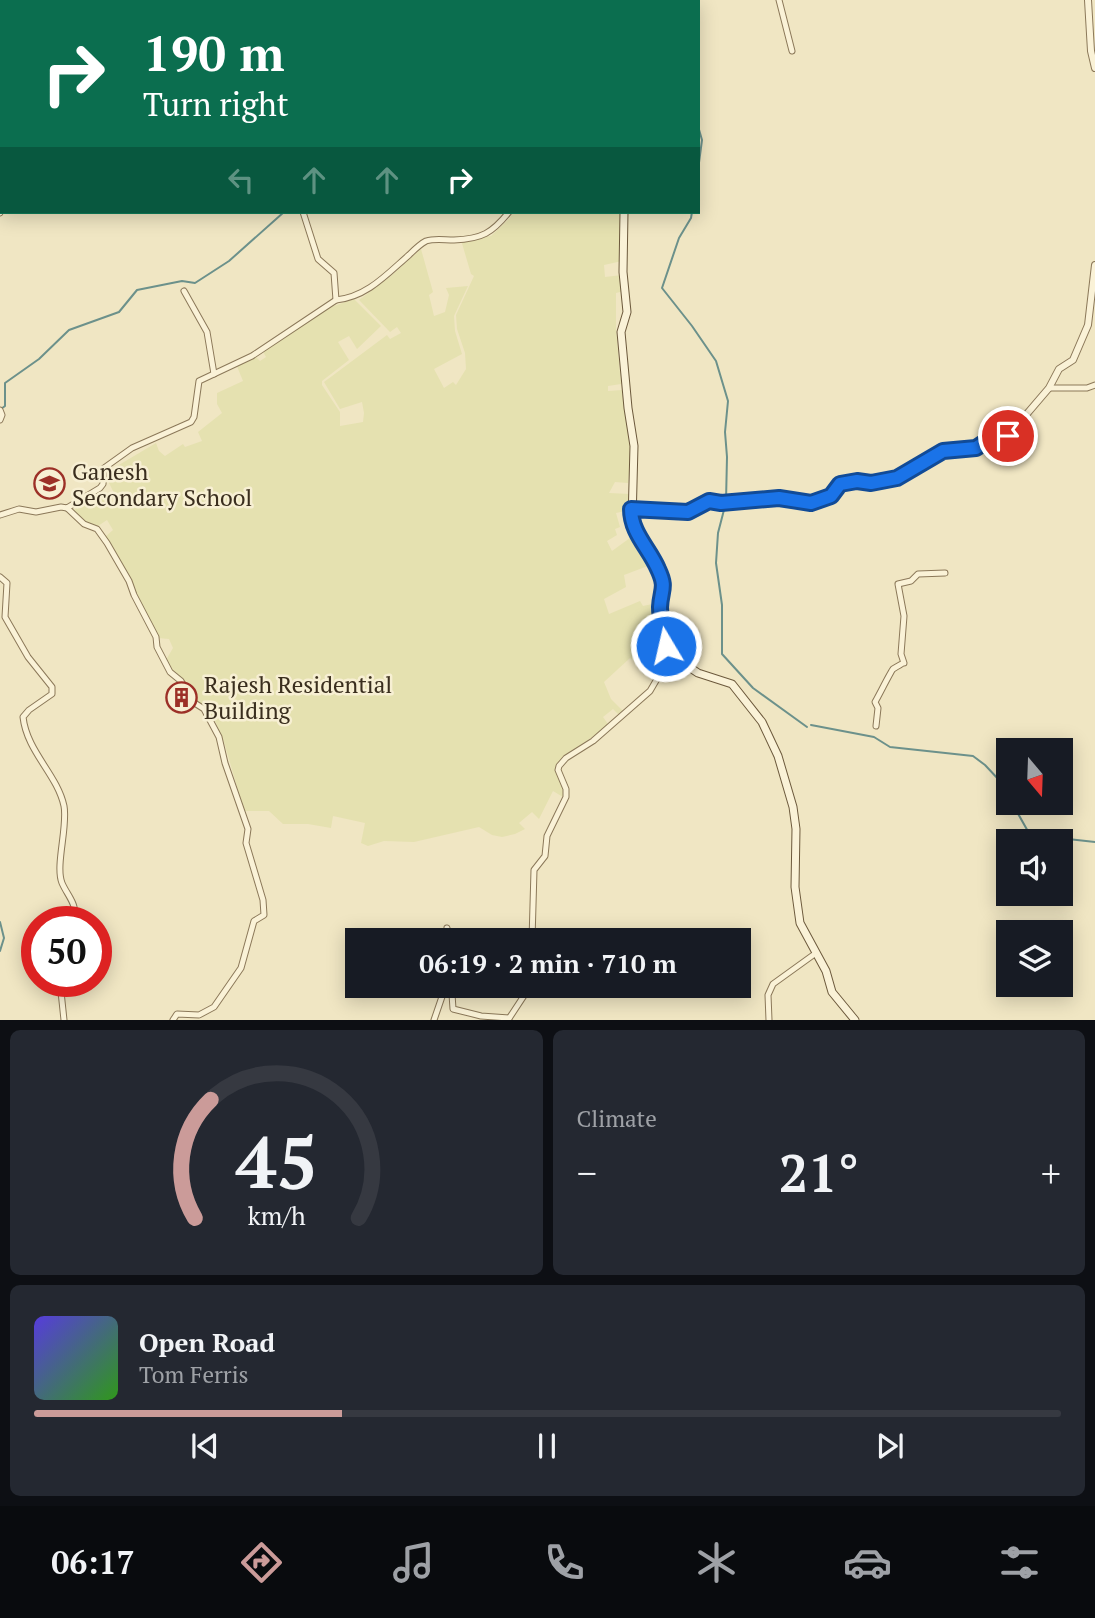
<!DOCTYPE html>
<meta charset="utf-8">
<style>
:root{--surface:#171b24;--page:#242831;--text:#f1f3f6;--muted:#9ea1a6;--line:#363941;--accent:#cb9b99}
body{margin:0;font-family:"PT Serif",serif;background:var(--page);color:var(--text);height:100vh;display:flex;flex-direction:column;font-size:26px;white-space:nowrap}
*{box-sizing:border-box;margin:0}
p{font-size:23px;color:var(--muted)}
.icon{flex:none;width:38px;height:38px;fill:none;stroke:currentColor;stroke-width:2;stroke-linecap:round;stroke-linejoin:round}
.map{position:relative;height:1020px;overflow:hidden}
.panel{display:flex;flex-direction:column;gap:10px;padding:10px;background:#0d0f14;flex:1}
.panel>*{flex:none}
.top-card{position:absolute;left:0px;top:0px;width:700px;height:214px;box-shadow:0 4px 18px #0003;background:#0b6e4f;color:#fff;overflow:hidden}
.needle{width:46px;rotate:161deg}
.controls{position:absolute;left:996px;top:738px;display:grid;gap:14px}
.controls a{display:grid;place-items:center;width:77px;height:77px;border-radius:0px;background:var(--surface);box-shadow:0 4px 18px #0003;font-size:35px}
.speed{position:absolute;left:21px;top:906px;display:flex;gap:14px;font-size:35px;font-weight:700;text-align:center}
.speed>*{display:grid;place-content:center;width:91px;height:91px;border-radius:50%;background:var(--surface);box-shadow:0 4px 18px #0003;line-height:1}
.speed .limit{border:10px solid #d22;background:#fff;color:#111}
.pin{position:absolute;display:grid;place-items:center;width:60px;height:60px;color:#fff;margin:-30px;border:4px solid #fff;border-radius:50%;box-shadow:0 2px 7px #0007}
.me{position:absolute;width:77px;margin:-38px;rotate:351deg;stroke-linejoin:round;filter:drop-shadow(0 0 5px #0008)}
.turn{display:flex;align-items:center;gap:24px;height:147px;padding:0 28px;font-size:32px}
.turn .icon{width:91px;height:91px;stroke-width:2.5}
.turn b{display:block;font-size:49px;line-height:60px}
.lanes{display:flex;align-items:center;height:66px;padding:0 28px;background:#0003;justify-content:center;gap:35px;direction:ltr}
.lanes .off{opacity:.35}
.big{font-size:52px;font-weight:700;line-height:1.1}
.panel .tile{flex:1;display:flex;flex-direction:column;justify-content:center;gap:10px;min-width:0;padding:0 24px;border-radius:10px;background:var(--page)}
.panel .dial{align-items:center;gap:0}
.dial svg{height:182px;overflow:visible;fill:none;stroke:var(--line);stroke-width:7;stroke-linecap:round;text-anchor:middle}
.dial text{fill:var(--text);stroke:none}
.song{display:flex;align-items:center;gap:21px}
.cover{width:84px;height:84px;border-radius:10px;background:linear-gradient(135deg,hsl(250 70% 55%),hsl(110 70% 35%))}
.played{height:7px;border-radius:4px;background:linear-gradient(90deg,var(--accent) 30%,var(--line) 30%)}
.keys{display:flex;justify-content:space-around;direction:ltr}
.heat{display:flex;justify-content:space-between;align-items:center;font-size:38px;direction:ltr}
.panel .tiles{flex:1;display:grid;gap:10px;grid-template-columns:1fr 1fr}
.tile:last-child{grid-column:span 2}
.trip{position:absolute;left:345px;top:928px;width:406px;height:70px;border-radius:0px;background:var(--surface);box-shadow:0 4px 18px #0003;font-weight:700;line-height:70px;text-align:center}
.menu{display:flex;height:112px;justify-content:space-around;align-items:center;background:#090b0e;color:var(--muted)}
.menu .icon{width:49px;height:49px}
.menu .on{color:var(--accent)}
.menu b{font-size:32px;color:var(--text)}
.map>svg:first-child{display:block}
.farmland{fill:#e5e1b0}
.lines{fill:none;stroke-linecap:round;stroke-linejoin:round}
.stream{stroke:#6c918b;stroke-width:2}
.minor-casing{stroke:#8b7859;stroke-width:7}
.tertiary-casing{stroke:#8b7859;stroke-width:8}
.secondary-casing{stroke:#6c593c;stroke-width:9}
.minor{stroke:#faf2d7;stroke-width:5}
.tertiary{stroke:#faf2d7;stroke-width:6}
.secondary{stroke:#faf2d7;stroke-width:7}
.route-casing{stroke:#114b97;stroke-width:18}
.route{stroke:#1a73e8;stroke-width:12}
.labels{text-anchor:middle;dominant-baseline:central;stroke-width:5;stroke-linejoin:round;paint-order:stroke}
.poi-label{font-size:23px;fill:#3a2e1e;stroke:#f7efd3;text-anchor:start}
</style>
<div class="map">
<svg width="1095" height="1020" viewBox="0 0 1095 1020">
<rect width="100%" height="100%" fill="#f0e6c3"/>
<path class="farmland" d="M513 212H622V261L604 265 605 277 622 275 624 291 616 293V329L621 384 608 386V391L622 390 631 448 630 464 628 483 615 482 609 493 630 494 629 510 616 513 620 527 615 529 617 535 607 541 612 551 634 535 653 564 624 575 626 587 604 599 609 614 640 601 643 606 657 603 658 608 645 620 649 625 640 634 657 655 643 668 630 658 604 682 611 699 623 711 619 715 613 709 603 717 608 724 603 729 559 761 557 765 565 793 563 797 553 791 539 819 532 812 519 823 525 829 515 834 502 837 492 835 479 827 414 842 384 841 368 846 361 843 365 823 333 816 331 828 308 824H283L269 811H244L224 742 216 723 206 708 196 703 171 671 166 660 173 648 169 639 158 638 105 537 113 530 107 520 95 528 84 524 73 510 101 494 109 506 118 501 109 483 107 472 156 443 159 451 165 456 183 444 185 447 202 441 198 432 222 413 217 404V393L243 381 236 364 255 356 260 361 266 357 262 350 325 309 354 299 381 326 357 349 349 336 338 342 349 360 322 381V385L340 412V426L363 422 364 413 362 402 340 409 324 382 387 335 390 339 401 333 397 327 390 332 359 300 391 276 421 249 433 292 429 295 434 316 445 312 449 295 446 288 468 286 454 316 455 331 462 354 434 369 444 388 453 382 456 385 466 369 465 353 457 329 456 315 474 276 471 274 461 240 491 236 510 218Z"/>
<g class="lines">
<g class="stream">
<path d="M644 0 646 2"/>
<path d="M528 2 537 0"/>
<path d="M698 126 702 140 698 170"/>
<path d="M692 212 691 218 679 238 662 288 692 326 716 361 728 401 725 432 727 457 726 501"/>
<path d="M1 409 5 406V383L39 359 69 330 119 312 137 290 182 281 195 283 229 261 284 212"/>
<path d="M725 506 718 533 716 563 722 605V654L753 688 807 727"/>
<path d="M811 725 874 737 890 747 973 756 985 765 1000 781 1008 796"/>
<path d="M1012 803 1034 842"/>
<path d="M1060 842 1068 839 1095 842"/>
<path d="M0 922 4 938 0 951"/>
</g>
<defs>
<g id="minor">
<path d="M19 0V2"/>
<path d="M779 0 792 51"/>
<path d="M0 53 2 60"/>
<path d="M0 122 2 120"/>
<path d="M303 212 318 259 334 273 336 300"/>
<path d="M0 213 2 207"/>
<path d="M184 291 207 332 214 374"/>
<path d="M1049 388H1087L1095 385"/>
<path d="M0 410 2 415 0 420"/>
<path d="M67 508 84 524 97 529 107 543 129 581 134 595 156 637 157 647 170 672 181 681 193 702 204 709 219 737 225 763 248 829 246 843 263 900 264 915 254 921 241 968 214 1007 199 1015 177 1014 173 1020"/>
<path d="M0 515 19 509 36 512 61 507 67 508 100 488 103 484 104 468 132 448 191 422 194 417 199 381 252 356 336 300C367 297 387 274 409 255 414 250 420 244 426 241 435 238 444 240 454 240 482 239 492 233 509 212"/>
<path d="M0 577 7 583 5 617 28 657 52 687V694L29 710 23 717C27 752 57 774 64 806 68 826 55 866 62 883 68 897 79 905 73 922"/>
<path d="M876 726 878 708 875 702C877 699 891 671 893 669 893 669 903 663 904 663L901 654 904 616 898 584 911 581 918 574 945 573"/>
<path d="M447 928 450 940"/>
<path d="M532 940 534 870 545 856 547 836 566 797V789L558 770 559 766 566 758 593 741 650 691 671 655"/>
<path d="M60 982 64 1020"/>
<path d="M434 1020 445 988 448 989 452 994 453 1009 481 1016 509 1018"/>
<path d="M508 1020 531 985"/>
<path d="M769 1020 768 995 773 984 816 953"/>
</g>
<g id="tertiary">
<path d="M1088 0 1091 51 1095 68"/>
<path d="M631 509 688 512 709 501 721 503 779 498 811 503 830 496 840 484 857 481 871 483 897 478 943 451 976 448 985 442 1008 436 1049 388 1059 369 1073 360 1088 325 1095 265"/>
</g>
<g id="secondary">
<path d="M615 2V0"/>
<path d="M624 212 623 272 627 312 621 332 628 408 634 446 632 521 635 531 651 553 663 579 664 591 660 609 666 646 671 655 698 673 732 684 762 722 778 756 793 807 796 829 795 887 800 923 826 971 832 992 855 1020"/>
</g>
</defs>
<use href="#minor" class="minor-casing"/>
<use href="#tertiary" class="tertiary-casing"/>
<use href="#secondary" class="secondary-casing"/>
<use href="#minor" class="minor"/>
<use href="#tertiary" class="tertiary"/>
<use href="#secondary" class="secondary"/>
</g>
<g class="lines">
<defs>
<path id="route" d="M666 646C664 633 660 619 660 607 661 589 667 588 658 569 649 548 631 533 631 509L688 512 709 501 721 503 779 498 811 503 831 496 840 484 857 481 871 483 897 478 943 451 976 448 985 442 1008 436"/>
</defs>
<use href="#route" class="route-casing"/>
<use href="#route" class="route"/>
</g>
<defs>
<symbol id="school-ring" viewBox="-11 -11 22 22"><circle r="9.5" fill="#f7efd3" stroke="#9c3027" stroke-width="1.5"/><path d="M0-5L7-2L0 1L-7-2ZM-4 1L0 2.5L4 1V4Q0 6-4 4Z" fill="#9c3027"/></symbol>
<symbol id="building-ring" viewBox="-11 -11 22 22"><circle r="9.5" fill="#f7efd3" stroke="#9c3027" stroke-width="1.5"/><path d="M-4-6H4V6H1V3H-1V6H-4ZM-2.5-4.3h1.7v1.8h-1.7ZM.8-4.3h1.7v1.8H.8ZM-2.5-1h1.7V.8h-1.7ZM.8-1h1.7V.8H.8Z" fill="#9c3027"/></symbol>
</defs>
<g fill-rule="evenodd">
<use href="#school-ring" x="32" y="466" width="35" height="35"/>
<use href="#building-ring" x="164" y="680" width="35" height="35"/>
</g>
<g class="labels">
<g class="poi-label">
<text x="72" y="471">Ganesh<tspan x="72" dy="26">Secondary School</tspan></text>
<text x="204" y="684">Rajesh Residential<tspan x="204" dy="26">Building</tspan></text>
</g>
</g>
</svg>
<div class="controls">
<a><svg class="needle" viewBox="-14 -14 28 28"><path d="M0-13l5 13h-10z" fill="#e53935"/><path d="M0 13l5-13h-10z" fill="#9ea1a6"/></svg></a>
<a><svg class="icon" aria-label="sound" viewBox="0 0 24 24"><path d="M4 9h4l5-4v14l-5-4H4zM17 9q2 3 0 6"/></svg></a>
<a><svg class="icon" aria-label="layers" viewBox="0 0 24 24"><path d="M12 4l9 5-9 5-9-5zM3 14l9 5 9-5"/></svg></a>
</div>
<div class="speed"><div class="limit">50</div></div>
<div class="pin" style="left:1008px;top:436px;background:#d93025"><svg class="icon" aria-label="arrive" viewBox="0 0 24 24"><path d="M6 21V4h12l-3 4 3 4H6"/></svg></div>
<svg class="me" style="left:666px;top:646px" viewBox="-20 -20 40 40"><circle r="17" fill="#1a73e8" stroke="#fff" stroke-width="3"/><path d="M0-11L8 9 0 5-8 9z" fill="#fff"/></svg>
<div class="trip">06:19 · 2 min · 710 m</div>
<div class="top-card">
<div class="turn"><svg class="icon" aria-label="right" viewBox="0 0 24 24"><path d="M7 20v-9h11M14 6l5 5-5 5"/></svg><div><b>190 m</b>Turn right</div></div>
<div class="lanes"><svg class="icon off" aria-label="left" viewBox="0 0 24 24"><path d="M17 20v-9H6M10 6l-5 5 5 5"/></svg><svg class="icon off" aria-label="ahead" viewBox="0 0 24 24"><path d="M12 20V5M6 11l6-6 6 6"/></svg><svg class="icon off" aria-label="ahead" viewBox="0 0 24 24"><path d="M12 20V5M6 11l6-6 6 6"/></svg><svg class="icon" aria-label="right" viewBox="0 0 24 24"><path d="M7 20v-9h11M14 6l5 5-5 5"/></svg></div>
</div>
</div>
<section class="panel">
<div class="tiles">
<div class="tile dial"><svg viewBox="0 0 100 80">
<path d="M14 69A42 42 0 1 1 86 69"/>
<path d="M14 69A42 42 0 0 1 21 17" stroke="#cb9b99"/>
<text x="50" y="56" font-size="32" font-weight="700">45</text>
<text x="50" y="72" font-size="11">km/h</text>
</svg></div>
<div class="tile"><p>Climate</p>
<div class="heat"><a>−</a><b class="big">21°</b><a>+</a></div>
</div>
<div class="tile">
<div class="song"><i class="cover"></i><div><b>Open Road</b><p>Tom Ferris</p></div></div>
<div class="played"></div>
<div class="keys"><svg class="icon" aria-label="previous" viewBox="0 0 24 24"><path d="M18 5L8 12l10 7zM5 5v14"/></svg><svg class="icon" aria-label="pause" viewBox="0 0 24 24"><path d="M8 5v14M16 5v14"/></svg><svg class="icon" aria-label="next" viewBox="0 0 24 24"><path d="M6 5l10 7-10 7zM19 5v14"/></svg></div>
</div>
</div>
</section>
<nav class="menu">
<b>06:17</b>
<svg class="icon on" aria-label="directions" viewBox="0 0 24 24"><path d="M12 3l9 9-9 9-9-9zM9 14v-3h6M13 9l2 2-2 2"/></svg>
<svg class="icon" aria-label="music" viewBox="0 0 24 24"><path d="M9 18V5l10-2v13"/><circle cx="6" cy="18" r="3"/><circle cx="16" cy="16" r="3"/></svg>
<svg class="icon" aria-label="phone" viewBox="0 0 24 24"><path d="M5 4h4l2 5-3 2q2 4 5 5l2-3 5 2v4C11 20 4 13 5 4z"/></svg>
<svg class="icon" aria-label="climate" viewBox="0 0 24 24"><path d="M12 3v18M4 7l16 10M4 17L20 7"/></svg>
<svg class="icon" aria-label="car" viewBox="0 0 24 24"><path d="M5 17H2v-5l4-1 3-4h7l3 4 3 1v5h-3M9 17h6M6 11h13"/><circle cx="7" cy="17" r="2"/><circle cx="17" cy="17" r="2"/></svg>
<svg class="icon" aria-label="filters" viewBox="0 0 24 24"><path d="M4 7h16M4 17h16"/><circle cx="9" cy="7" r="2"/><circle cx="15" cy="17" r="2"/></svg>
</nav>
